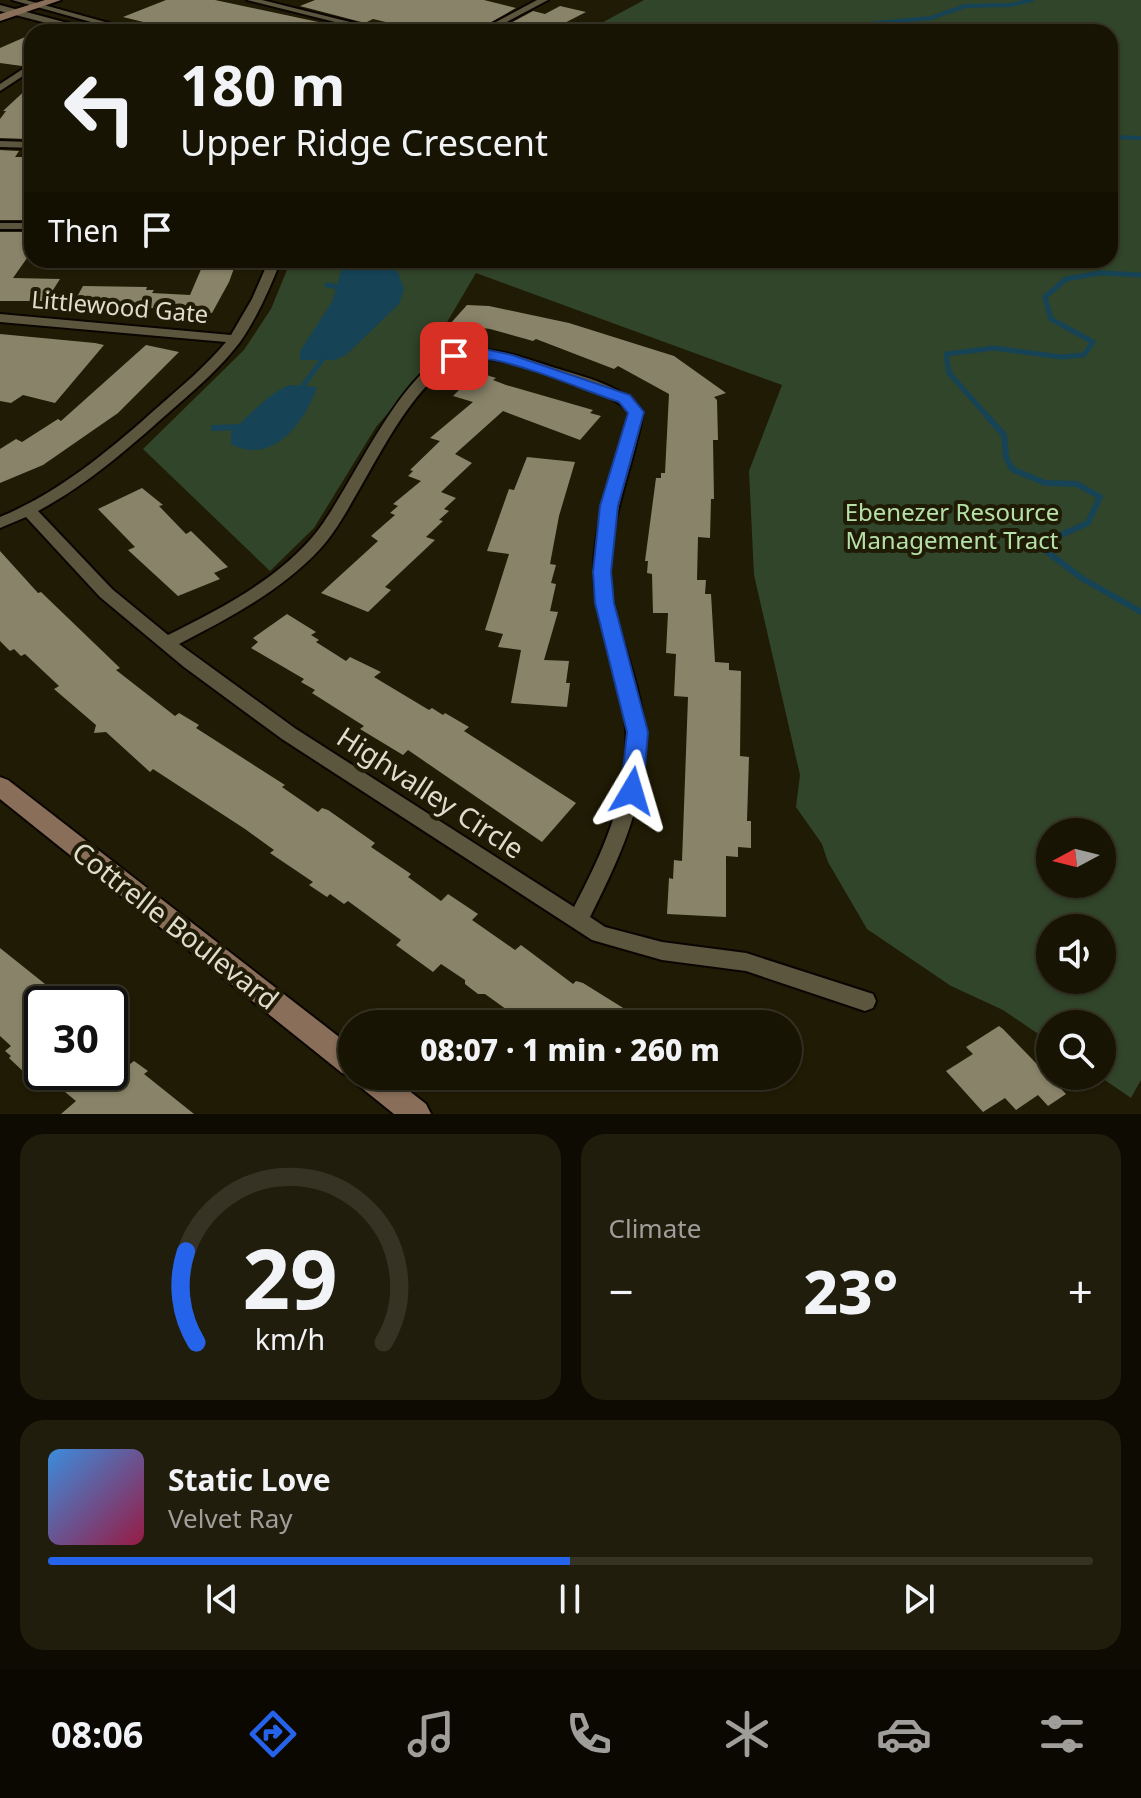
<!DOCTYPE html>
<meta charset="utf-8">
<style>
:root{--surface:#181403;--page:#211d0d;--text:#f1f3f6;--muted:#9f9e9a;--line:#363325;--accent:#2563eb}
body{margin:0;font-family:"Noto Sans",sans-serif;background:var(--page);color:var(--text);height:100vh;display:flex;flex-direction:column;font-size:30px;white-space:nowrap}
*{box-sizing:border-box;margin:0}
p{font-size:26px;color:var(--muted)}
.icon{flex:none;width:44px;height:44px;fill:none;stroke:currentColor;stroke-width:2;stroke-linecap:round;stroke-linejoin:round}
.map{position:relative;height:1114px;overflow:hidden}
.drawer{display:flex;flex-direction:column;gap:20px;padding:20px;background:#0d0b02;flex:1}
.drawer>*{flex:none}
.top-card{position:absolute;left:24px;top:24px;width:1094px;height:244px;border-radius:24px;box-shadow:0 2px 6px #0004,0 0 0 2px var(--line);background:#181403;color:var(--text);overflow:hidden}
.needle{width:52px;rotate:263deg}
.tools{position:absolute;left:1036px;top:818px;display:grid;gap:16px}
.tools a{display:grid;place-items:center;width:80px;height:80px;border-radius:50%;background:var(--surface);box-shadow:0 2px 6px #0004,0 0 0 2px var(--line);font-size:40px}
.speed{position:absolute;left:24px;top:986px;display:flex;gap:16px;font-size:40px;font-weight:700;text-align:center}
.speed>*{display:grid;place-content:center;width:104px;height:104px;border-radius:50%;background:var(--surface);box-shadow:0 2px 6px #0004,0 0 0 2px var(--line);line-height:1}
.speed .limit{border:4px solid #111;border-radius:12px;background:#fff;color:#111}
.pin{position:absolute;display:grid;place-items:center;width:68px;height:68px;color:#fff;margin:-34px;border-radius:16px;box-shadow:0 4px 12px #0006}
.me{position:absolute;width:88px;margin:-44px;rotate:7deg;stroke-linejoin:round;filter:drop-shadow(0 0 6px #0008)}
.turn{display:flex;align-items:center;gap:28px;height:168px;padding:0 24px;font-size:36px}
.turn .icon{width:104px;height:104px;stroke-width:2.5}
.turn b{display:block;font-size:56px;line-height:68px}
.then{display:flex;align-items:center;height:76px;padding:0 24px;background:#0003;gap:16px;font-size:30px}
.big{font-size:60px;font-weight:800;line-height:1.1}
.drawer .card{flex:1;display:flex;flex-direction:column;justify-content:center;gap:12px;min-width:0;padding:0 28px;border-radius:24px;background:var(--page)}
.drawer .dial{align-items:center;gap:0}
.dial svg{height:208px;overflow:visible;fill:none;stroke:var(--line);stroke-width:7;stroke-linecap:round;text-anchor:middle}
.dial text{fill:var(--text);stroke:none}
.song{display:flex;align-items:center;gap:24px}
.cover{width:96px;height:96px;border-radius:12px;background:linear-gradient(135deg,hsl(210 70% 55%),hsl(340 70% 35%))}
.played{height:8px;border-radius:4px;background:linear-gradient(90deg,var(--accent) 50%,var(--line) 50%)}
.keys{display:flex;justify-content:space-around;direction:ltr}
.heat{display:flex;justify-content:space-between;align-items:center;font-size:44px;direction:ltr}
.drawer .tiles{flex:1;display:grid;gap:20px;grid-template-columns:1fr 1fr}
.card:last-child{grid-column:span 2}
.trip{position:absolute;left:338px;top:1010px;width:464px;height:80px;border-radius:40px;background:var(--surface);box-shadow:0 2px 6px #0004,0 0 0 2px var(--line);font-weight:800;line-height:80px;text-align:center}
.menu{display:flex;height:128px;justify-content:space-around;align-items:center;background:#0a0801;color:var(--muted)}
.menu .icon{width:56px;height:56px}
.menu .on{color:var(--accent)}
.menu b{font-size:36px;color:var(--text)}
.map>svg:first-child{display:block}
.green{fill:#31452a;fill-rule:evenodd}
.water{fill:#164355}
.lines{fill:none;stroke-linecap:round;stroke-linejoin:round}
.stream-far2{stroke:#164355;stroke-width:4}
.stream-far1{stroke:#164355;stroke-width:5}
.stream{stroke:#164355;stroke-width:6}
.building{fill:#898369}
.minor-casing{stroke:#0a0500;stroke-width:4}
.secondary-casing{stroke:#0a0500;stroke-width:4}
.minor{fill:#5c563e;fill-rule:evenodd}
.secondary{fill:#896e59;fill-rule:evenodd}
.route{fill:#2563eb;stroke:#184099;stroke-width:2}
.labels{text-anchor:middle;dominant-baseline:central;stroke-width:8;stroke-linejoin:round;paint-order:stroke}
.street-label{font-size:24px;fill:#dfdcce;stroke:#201b04}
.park-label{font-size:24px;fill:#b5e0a8;stroke:#201b04}
.near-street-label{font-size:28px;fill:#dfdcce;stroke:#201b04}
</style>
<div class="map">
<svg width="1141" height="1114" viewBox="0 0 1141 1114">
<rect width="100%" height="100%" fill="#201b04"/>
<path class="green" d="M644 0H1141V1080L1131 1098 1099 1076H1102V1024H1050V1042L1003 1010 951 986 867 929 828 862 822 844 796 807 800 775 754 575 749 471 782 385 476 273 443 329 438 355 376 427 314 528 270 571 143 449 244 350 271 309 291 260H1110V32H585ZM1050 832H1102V884H1050ZM1050 928H1102V980H1050Z"/>
<g class="water">
<path d="M353 260 383 264 398 272 404 289 399 304 346 355 335 360H300V351L332 302 343 265Z"/>
<path d="M290 385 317 387C305 423 272 466 231 444V433C246 418 271 391 290 385Z"/>
</g>
<g class="lines">
<g class="stream-far2">
<path d="M836 32 876 23 931 18 965 6 1010 5 1032 0"/>
<path d="M1110 137 1141 138"/>
</g>
<g class="stream-far1">
<path d="M327 285 344 288"/>
<path d="M300 390 324 357"/>
<path d="M989 418 949 373 946 354 994 348 1061 357 1084 355 1093 342 1051 319 1045 297 1066 279 1100 273 1141 275"/>
</g>
<g class="stream">
<path d="M987 416 1004 435 1006 457 1012 469 1045 483 1077 484 1100 497 1088 523 1038 545 1083 579 1141 612"/>
<path d="M214 428 242 427"/>
</g>
</g>
<g class="building">
<path d="M166 0H215L351 29 344 32H184L123 17Z"/>
<path d="M315 0H484L516 8 474 32H428L373 19 365 23 300 6Z"/>
<path d="M560 6 586 12 547 32H494L533 11 545 14Z"/>
<path d="M32 34V60L22 66 0 63V48Z"/>
<path d="M32 84V131L27 139 0 138V119L6 111H3Z"/>
<path d="M0 150 19 151 15 157H32V220H0Z"/>
<path d="M0 232H32V251L13 278 60 279 46 301H0Z"/>
<path d="M205 260H237L229 282 212 313 204 312 202 316 168 314 170 309 73 304 83 286 147 287 146 290H154L152 293 190 295Z"/>
<path d="M467 305 489 306 569 323 674 356 726 393 714 397 717 400 718 440H713L714 499H711L710 538 698 537 697 580H706L705 594H711L715 662 729 663V670L741 671 740 756 749 757 747 821H751V848L738 847V857L726 856V917L667 914 669 878 673 879 674 860 682 861 688 697 674 696 676 654 666 653 668 613H653L652 574 647 573 648 561H645L656 478H661V473H665L669 394 618 366 614 369 536 339 533 341 490 329 450 324Z"/>
<path d="M0 334 95 343 104 345 55 403 23 395 11 403 0 401Z"/>
<path d="M146 345 179 352 118 413 43 465 0 483V449L16 439 22 442 58 419 61 421Z"/>
<path d="M477 372 496 378 493 380 506 385 593 410 590 413 601 416 580 440 503 411 455 454 472 463 441 492 456 498 444 509 449 511 439 520 443 521 426 537 435 540 385 587 391 590 368 612 321 593 378 541 371 536 395 515 390 513 398 506 393 504 421 481 408 476 413 471 410 470 440 441 430 438 473 402 453 396Z"/>
<path d="M527 457 575 462 559 516 550 564 556 565 551 583 556 584 550 611 558 612 544 660 569 661 566 683H570L567 707 511 703 521 650 498 647 503 634 485 630 509 554 487 551 509 489 514 490Z"/>
<path d="M142 488 163 505 159 506 186 534 191 531 228 567 214 573 220 579 178 596 128 550 135 547 98 509Z"/>
<path d="M0 551 38 593 41 592 120 668 116 670 175 716 179 713 199 725 196 728 285 785 282 787 318 812 322 808 328 810 375 843 371 847 411 874 408 877 441 901 448 894 478 914 472 920 515 950 521 945 573 984 576 981 583 983 649 1024H506L514 1015 485 994H478L465 984V980L441 964 433 972 396 945 401 940 348 901 344 904 330 894 327 897 309 885 313 882 270 853 274 850 245 829 153 769 150 772 106 732 94 733 96 725 54 689 59 686 25 654 21 656 14 649 10 651 0 641Z"/>
<path d="M287 614 316 632 311 635 319 640 316 642 346 661 350 657 381 672 374 677 429 710 432 708 443 715 445 713 469 727 464 731 576 803 542 842 408 750 403 755 360 729 364 726 312 693 315 690 301 682 304 679 251 648 258 642 253 638Z"/>
<path d="M0 948 70 1004H42V1072H110V1048L130 1064 134 1061 148 1071 144 1074 194 1114H61L76 1101 42 1073V1080L32 1071 28 1076 9 1058 11 1056 5 1051 11 1046 0 1036Z"/>
<path d="M999 1026 1003 1029 1066 1094 1048 1106 1038 1095 1016 1110 1005 1098 983 1112 946 1071 973 1054 966 1047Z"/>
</g>
<g class="lines">
<defs>
<g id="minor">
<path d="M12 0H26L141 32H127Z"/>
<path d="M247 0H262L390 32H375Z"/>
<path d="M537 0H548L488 32H477Z"/>
<path d="M0 5 94 30 95 32H81L0 11Z"/>
<path d="M32 63V70L0 91V84Z"/>
<path d="M0 141 32 142V148L0 147Z"/>
<rect x="0" y="223" width="32" height="6"/>
<path d="M269 260H281C270 288 257 318 240 342 222 366 198 387 175 407 132 445 89 484 38 511L112 589 168 635C218 610 271 583 309 541 350 497 401 358 463 350 492 346 525 358 552 367 584 377 623 385 643 412 634 466 609 517 610 573 611 616 630 656 639 697 658 777 625 847 590 917L605 927 662 942 746 953 873 994 876 1001 873 1008 865 1011 746 971 662 960 592 940 282 739 184 667 100 597 26 517 0 528V517C60 492 110 450 158 407 182 386 206 366 226 342L0 322V314L231 335 252 299ZM478 357C514 362 606 385 629 412 619 466 593 518 594 573 594 616 613 656 622 698 638 774 609 841 574 907L296 729 179 644C229 618 281 591 320 549 363 503 410 360 478 357Z"/>
</g>
<g id="secondary">
<path d="M45 0H61L0 21V14Z"/>
<path d="M0 777 8 780 352 1047V1076H390L426 1104 431 1114H394L358 1085 354 1076 352 1077 342 1073 0 799Z"/>
</g>
</defs>
<use href="#minor" class="minor-casing"/>
<use href="#secondary" class="secondary-casing"/>
<use href="#minor" class="minor"/>
<use href="#secondary" class="secondary"/>
</g>
<path class="route" d="M479 348 512 355 630 395 644 412 618 506 611 572 614 603 648 732 643 791 640 797 632 800 625 797 621 791 627 732 595 603 593 572 600 506 628 413 619 402C578 388 536 369 494 360 480 357 456 365 446 356L448 353Z"/>
<g class="labels">
<g class="street-label">
<text transform="translate(120 306) rotate(5)">Littlewood Gate</text>
</g>
<g class="park-label">
<text x="952" y="511">Ebenezer Resource<tspan x="952" dy="28">Management Tract</tspan></text>
</g>
<g class="near-street-label">
<text transform="translate(431 792) rotate(33)">Highvalley Circle</text>
<text transform="translate(176 925) rotate(38)">Cottrelle Boulevard</text>
</g>
</g>
</svg>
<div class="tools">
<a><svg class="needle" viewBox="-14 -14 28 28"><path d="M0-13l5 13h-10z" fill="#e53935"/><path d="M0 13l5-13h-10z" fill="#9f9e9a"/></svg></a>
<a><svg class="icon" aria-label="sound" viewBox="0 0 24 24"><path d="M4 9h4l5-4v14l-5-4H4zM17 9q2 3 0 6"/></svg></a>
<a><svg class="icon" aria-label="search" viewBox="0 0 24 24"><circle cx="10" cy="10" r="6"/><path d="M15 15l6 6"/></svg></a>
</div>
<div class="speed"><div class="limit">30</div></div>
<div class="pin" style="left:454px;top:356px;background:#d93025"><svg class="icon" aria-label="arrive" viewBox="0 0 24 24"><path d="M6 21V4h12l-3 4 3 4H6"/></svg></div>
<svg class="me" style="left:632px;top:791px" viewBox="-20 -20 40 40"><path d="M0-17L14 15 0 8-14 15z" fill="#2563eb" stroke="#fff" stroke-width="4"/></svg>
<div class="trip">08:07 · 1 min · 260 m</div>
<div class="top-card">
<div class="turn"><svg class="icon" aria-label="left" viewBox="0 0 24 24"><path d="M17 20v-9H6M10 6l-5 5 5 5"/></svg><div><b>180 m</b>Upper Ridge Crescent</div></div>
<div class="then">Then<svg class="icon" aria-label="arrive" viewBox="0 0 24 24"><path d="M6 21V4h12l-3 4 3 4H6"/></svg></div>
</div>
</div>
<section class="drawer">
<div class="tiles">
<div class="card dial"><svg viewBox="0 0 100 80">
<path d="M14 69A42 42 0 1 1 86 69"/>
<path d="M14 69A42 42 0 0 1 10 34" stroke="#2563eb"/>
<text x="50" y="56" font-size="32" font-weight="700">29</text>
<text x="50" y="72" font-size="11">km/h</text>
</svg></div>
<div class="card"><p>Climate</p>
<div class="heat"><a>−</a><b class="big">23°</b><a>+</a></div>
</div>
<div class="card">
<div class="song"><i class="cover"></i><div><b>Static Love</b><p>Velvet Ray</p></div></div>
<div class="played"></div>
<div class="keys"><svg class="icon" aria-label="previous" viewBox="0 0 24 24"><path d="M18 5L8 12l10 7zM5 5v14"/></svg><svg class="icon" aria-label="pause" viewBox="0 0 24 24"><path d="M8 5v14M16 5v14"/></svg><svg class="icon" aria-label="next" viewBox="0 0 24 24"><path d="M6 5l10 7-10 7zM19 5v14"/></svg></div>
</div>
</div>
</section>
<nav class="menu">
<b>08:06</b>
<svg class="icon on" aria-label="directions" viewBox="0 0 24 24"><path d="M12 3l9 9-9 9-9-9zM9 14v-3h6M13 9l2 2-2 2"/></svg>
<svg class="icon" aria-label="music" viewBox="0 0 24 24"><path d="M9 18V5l10-2v13"/><circle cx="6" cy="18" r="3"/><circle cx="16" cy="16" r="3"/></svg>
<svg class="icon" aria-label="phone" viewBox="0 0 24 24"><path d="M5 4h4l2 5-3 2q2 4 5 5l2-3 5 2v4C11 20 4 13 5 4z"/></svg>
<svg class="icon" aria-label="climate" viewBox="0 0 24 24"><path d="M12 3v18M4 7l16 10M4 17L20 7"/></svg>
<svg class="icon" aria-label="car" viewBox="0 0 24 24"><path d="M5 17H2v-5l4-1 3-4h7l3 4 3 1v5h-3M9 17h6M6 11h13"/><circle cx="7" cy="17" r="2"/><circle cx="17" cy="17" r="2"/></svg>
<svg class="icon" aria-label="filters" viewBox="0 0 24 24"><path d="M4 7h16M4 17h16"/><circle cx="9" cy="7" r="2"/><circle cx="15" cy="17" r="2"/></svg>
</nav>
